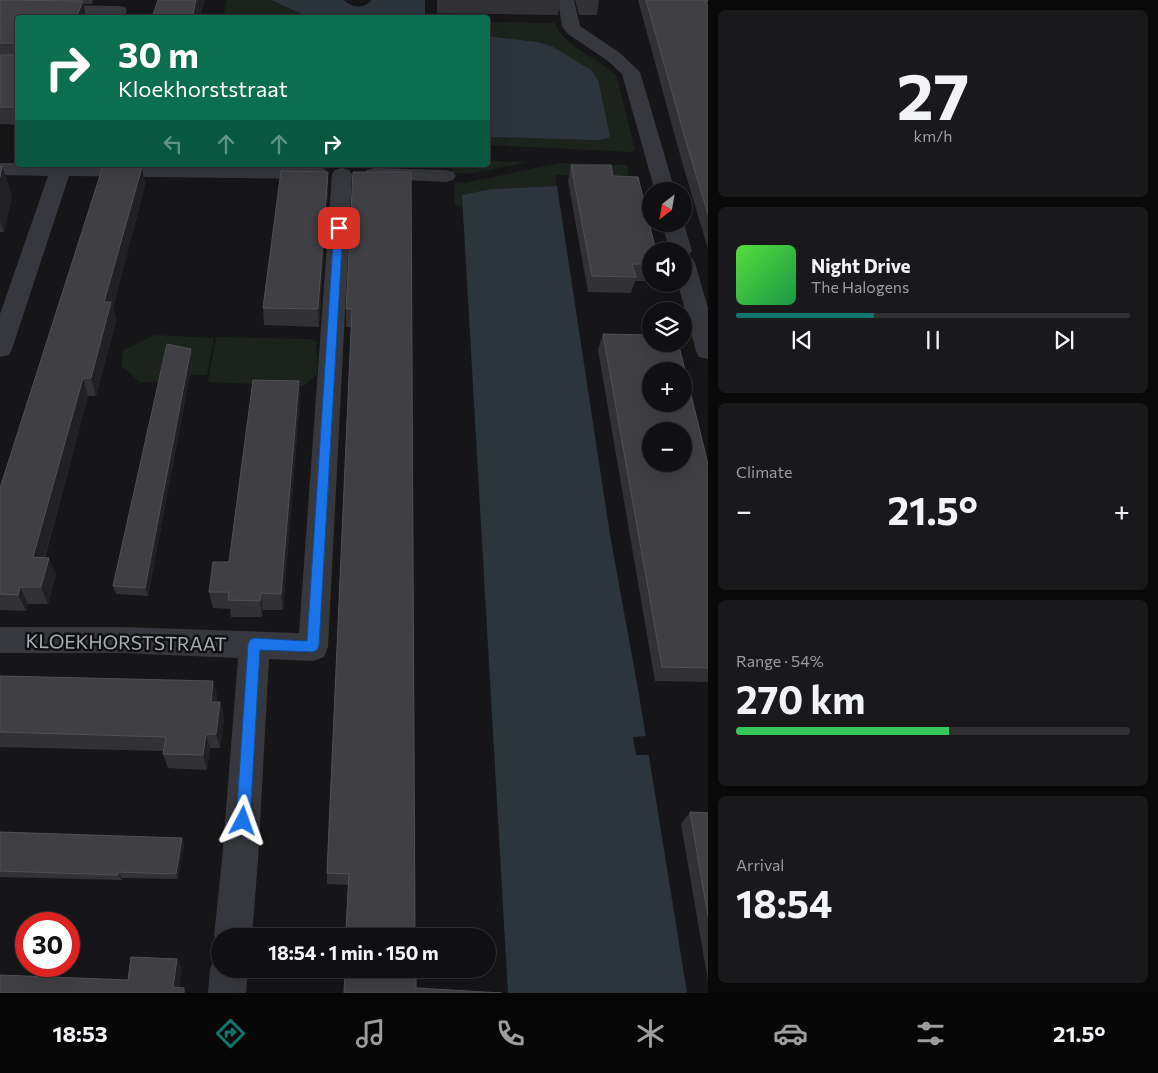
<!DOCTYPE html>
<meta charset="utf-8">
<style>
:root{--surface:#101012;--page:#19191b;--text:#f1f3f6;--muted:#9c9d9f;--line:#303032;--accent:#0f766e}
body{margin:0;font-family:Commissioner,sans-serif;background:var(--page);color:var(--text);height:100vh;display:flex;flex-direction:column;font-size:19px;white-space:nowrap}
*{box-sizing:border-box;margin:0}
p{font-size:16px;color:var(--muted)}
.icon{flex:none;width:28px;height:28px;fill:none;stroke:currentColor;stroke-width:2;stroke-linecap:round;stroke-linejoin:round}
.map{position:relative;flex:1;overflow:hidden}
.side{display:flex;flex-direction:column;gap:10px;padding:10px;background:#09090a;width:450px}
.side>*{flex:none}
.banner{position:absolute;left:15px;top:15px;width:475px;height:152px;border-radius:5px;box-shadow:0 5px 20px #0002,0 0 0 1px var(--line);background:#0b6e4f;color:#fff;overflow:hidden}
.needle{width:32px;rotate:211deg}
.fabs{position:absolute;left:642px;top:182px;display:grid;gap:10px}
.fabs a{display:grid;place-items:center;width:50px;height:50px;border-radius:50%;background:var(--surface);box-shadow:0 5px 20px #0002,0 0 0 1px var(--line);font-size:25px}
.speed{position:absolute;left:15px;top:912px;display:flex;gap:10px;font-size:25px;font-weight:700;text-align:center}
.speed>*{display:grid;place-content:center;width:65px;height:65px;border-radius:50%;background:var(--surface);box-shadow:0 5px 20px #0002,0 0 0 1px var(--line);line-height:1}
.speed .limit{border:8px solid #d22;background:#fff;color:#111}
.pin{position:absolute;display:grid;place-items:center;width:42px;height:42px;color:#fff;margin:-21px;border-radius:10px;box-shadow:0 2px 8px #0006}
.me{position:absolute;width:55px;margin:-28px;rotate:4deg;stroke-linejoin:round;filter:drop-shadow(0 0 4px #0008)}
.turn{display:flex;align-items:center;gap:18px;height:105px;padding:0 20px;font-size:22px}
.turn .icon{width:65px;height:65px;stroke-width:2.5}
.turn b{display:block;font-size:35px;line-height:42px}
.lanes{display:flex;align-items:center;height:48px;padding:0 20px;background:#0003;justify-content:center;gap:25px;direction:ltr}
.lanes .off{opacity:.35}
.big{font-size:38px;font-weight:700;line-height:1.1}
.side .tile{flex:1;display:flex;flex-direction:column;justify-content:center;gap:8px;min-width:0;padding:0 18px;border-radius:8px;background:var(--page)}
.side .dial{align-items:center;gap:0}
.dial b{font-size:65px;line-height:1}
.song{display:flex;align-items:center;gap:15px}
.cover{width:60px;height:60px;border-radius:8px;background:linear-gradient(135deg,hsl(110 70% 55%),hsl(140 70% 35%))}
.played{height:5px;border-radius:2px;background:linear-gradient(90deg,var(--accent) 35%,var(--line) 35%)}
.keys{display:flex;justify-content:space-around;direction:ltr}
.heat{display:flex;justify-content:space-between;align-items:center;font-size:28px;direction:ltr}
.charge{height:8px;border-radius:4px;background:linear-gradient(90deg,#34c759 54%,var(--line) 0)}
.trip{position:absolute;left:211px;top:928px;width:285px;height:50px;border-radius:25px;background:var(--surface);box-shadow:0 5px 20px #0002,0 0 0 1px var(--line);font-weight:700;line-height:50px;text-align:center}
.tab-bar{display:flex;height:80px;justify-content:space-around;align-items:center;background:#060607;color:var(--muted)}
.tab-bar .icon{width:35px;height:35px}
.tab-bar .on{color:var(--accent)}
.tab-bar b{font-size:22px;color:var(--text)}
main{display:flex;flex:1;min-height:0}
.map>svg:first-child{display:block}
.green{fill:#1c231d}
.water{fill:#2c353c}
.pier{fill:#161618}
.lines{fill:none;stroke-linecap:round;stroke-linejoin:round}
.minor{fill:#37383d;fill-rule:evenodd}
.wall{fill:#323236}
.shaded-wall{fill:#212124}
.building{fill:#3f3f44;stroke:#4f5156;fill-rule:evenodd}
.route{fill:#1a73e8;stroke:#114b97}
.labels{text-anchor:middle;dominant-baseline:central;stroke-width:5;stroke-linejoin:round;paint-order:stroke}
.street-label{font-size:19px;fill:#a8adb8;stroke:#111113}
</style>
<main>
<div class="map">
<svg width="708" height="993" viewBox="0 0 708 993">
<rect width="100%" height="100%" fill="#161618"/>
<g class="green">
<path d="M227 0H271L308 17 223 18Z"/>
<path d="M488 22 555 23C563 48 600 57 617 77L635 149 632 152 488 145V137L608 138 598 80 538 42 488 36Z"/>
<path d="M488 161 528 162 470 174 452 173V165H488Z"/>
<path d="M560 163 627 165 629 177 555 175 557 186 491 189 463 195V206L455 205 454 182 464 183Z"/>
<path d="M154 335 214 338 207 375H189L188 382H140L121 366 124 350Z"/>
<path d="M216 337 309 339 316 342 317 374 304 386 208 382Z"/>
</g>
<g class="water">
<path d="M271 0H344C351 8 365 9 372 0H425V17H308Z"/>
<path d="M488 36 538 42 553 47 591 70 598 80 610 136 608 138 598 140 488 137Z"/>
<path d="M557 186 610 535 640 700 687 993H508L462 195 491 189Z"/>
</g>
<path class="pier" d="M640 700H643L657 793H655L649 755H636L633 737 646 736Z"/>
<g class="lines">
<g class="minor">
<path d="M558 0H574L580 26 620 53 640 72 675 191H655L622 74 608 61 568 34 562 26Z"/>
<path d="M0 4 119 6 125 7 127 11 125 15 119 16 0 14Z"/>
<path d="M0 163H18V165L318 167 325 169 328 173 325 177 318 179 69 176 12 349 9 355 0 357V314L48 176 0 175Z"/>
<path d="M342 168 349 170 352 174 328 647 324 657 313 661 269 659 258 860 252 936H220V949L214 936 222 860 238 658 122 653H0V627H122L299 633 332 174 335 170Z"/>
<path d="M374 168 446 170 453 172 456 176 453 180 446 182 367 178 364 174 367 170Z"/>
<path d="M662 224H684L692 251 687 257 692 258 695 263 708 308V359L699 357 696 351 678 284H684V251H670Z"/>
<path d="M220 954V969H248L246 993H208L210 969 216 956Z"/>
</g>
</g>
<g class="wall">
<path d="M0 0H93L92 4H83L86 17 18 18V125L0 124Z"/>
<path d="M437 0H561L558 15 437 13Z"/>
<path d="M575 0H599L597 15H579Z"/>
<path d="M638 0H708V249L682 162Z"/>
<path d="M571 165 613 176 651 251V281H635L631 293 588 292 568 181Z"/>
<path d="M0 166 12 195 4 232H0Z"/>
<path d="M142 167 145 185 113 308 116 321 96 396H88L45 558 56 575 48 604H28L26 611 0 610V488Z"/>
<path d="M411 172 346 930 348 885 327 884V873L351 327H346V309Z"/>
<path d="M328 189 319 327 264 325 263 308Z"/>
<path d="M603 334 652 350 708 464V682L655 681 598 350Z"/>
<path d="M193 358 148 596 116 594 113 586Z"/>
<path d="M299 381 300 399 283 610H263L262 617H231L230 609 213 608 209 592 229 562Z"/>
<path d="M0 676 213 681 217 697 216 702H220L224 718 220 748H210L207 770 168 768 163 754V751L0 747Z"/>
<path d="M690 812 708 813V981L681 824Z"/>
<path d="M0 832 184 844 178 879 122 878V880L0 877Z"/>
</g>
<g class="shaded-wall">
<path d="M196 0H205L200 18H192Z"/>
<path d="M83 1 86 17 76 18Z"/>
<path d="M2 166 12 195 4 232 0 221V177Z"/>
<path d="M142 167 145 185 113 308 116 321 96 396 91 378 104 302Z"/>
<path d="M328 172V189L319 327 318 309Z"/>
<path d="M191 349 193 358 148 596 145 588Z"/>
<path d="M83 378 88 396 40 574 33 557Z"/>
<path d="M299 381 300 399 283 610 281 594Z"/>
<path d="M49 558 56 575 48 604 41 587Z"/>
<path d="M20 587 28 604 26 611 18 595Z"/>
<path d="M261 593 263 610 262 617 260 601Z"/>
<path d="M213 681 217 697 214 717 211 702Z"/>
<path d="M220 702 224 718 220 748 216 734Z"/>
<path d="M206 734 210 748 207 770 203 755Z"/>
<path d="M182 838 184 844 178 879 176 874Z"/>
<path d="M118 872 122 878V880L118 875Z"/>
<path d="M177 959 182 968 179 993 173 987Z"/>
</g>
<g class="building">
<path d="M0 0 83 1 76 18H18V107H0V55H15V43H0Z"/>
<path d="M158 0H196L192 18H152Z"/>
<path d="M646 0H708V1H705L708 7V214L687 145Z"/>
<path d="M571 165H611L613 176 638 177 656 251H651V264H632L636 277 592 276Z"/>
<path d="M0 166H2L0 177Z"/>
<path d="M103 166 142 167 104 302H111L91 378H83L33 557 49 558 41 587H20L18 595 0 594V488Z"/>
<path d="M281 171 328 172 318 309 263 308Z"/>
<path d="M353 172H411L415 936H323V929L346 930 349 874 327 873 352 309H346Z"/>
<path d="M603 334 648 335 652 350H680L708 464V668L662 667ZM651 371H684V404H651ZM651 431H684V464H651Z"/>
<path d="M167 344 191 349 145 588 113 586Z"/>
<path d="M253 380 299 381 281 594 261 593 260 601 228 600 229 592H209L213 562H229Z"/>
<path d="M0 676 213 681 211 702H220L216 734H206L203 755 163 754 166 737 0 732Z"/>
<path d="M690 812 708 813V916Z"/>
<path d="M0 832 182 838 176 874 118 872V875L0 871Z"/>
<path d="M131 957 177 959 173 987 184 988V993H0V975L128 980Z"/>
<path d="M345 969H416V988L502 993H344Z"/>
</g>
<path class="route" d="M339 225 343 228 319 646 317 650 313 652 260 650 250 821 248 826 243 828 238 826 236 821 248 644 250 640 254 638 307 641 334 228Z"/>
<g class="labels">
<g class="street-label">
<text transform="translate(126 642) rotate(1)">KLOEKHORSTSTRAAT</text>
</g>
</g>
</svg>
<div class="fabs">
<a><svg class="needle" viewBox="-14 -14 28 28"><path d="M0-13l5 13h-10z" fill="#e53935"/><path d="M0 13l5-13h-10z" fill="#9c9d9f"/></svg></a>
<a><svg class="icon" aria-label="sound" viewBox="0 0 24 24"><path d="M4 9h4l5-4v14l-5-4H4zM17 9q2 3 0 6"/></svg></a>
<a><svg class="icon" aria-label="layers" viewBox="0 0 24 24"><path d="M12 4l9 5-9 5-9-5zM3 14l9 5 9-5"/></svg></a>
<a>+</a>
<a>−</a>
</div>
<div class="speed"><div class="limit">30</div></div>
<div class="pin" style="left:339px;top:228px;background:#d93025"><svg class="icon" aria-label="arrive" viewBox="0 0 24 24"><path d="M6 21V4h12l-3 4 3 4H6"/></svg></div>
<svg class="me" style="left:243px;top:821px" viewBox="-20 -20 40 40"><path d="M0-17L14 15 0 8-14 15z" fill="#1a73e8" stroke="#fff" stroke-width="4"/></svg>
<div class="trip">18:54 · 1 min · 150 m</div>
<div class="banner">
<div class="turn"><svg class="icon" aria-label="right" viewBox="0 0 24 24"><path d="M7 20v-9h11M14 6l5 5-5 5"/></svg><div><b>30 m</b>Kloekhorststraat</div></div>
<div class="lanes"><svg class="icon off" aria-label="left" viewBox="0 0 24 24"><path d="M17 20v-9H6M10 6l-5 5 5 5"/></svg><svg class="icon off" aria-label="ahead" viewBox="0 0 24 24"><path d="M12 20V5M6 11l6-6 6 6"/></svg><svg class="icon off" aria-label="ahead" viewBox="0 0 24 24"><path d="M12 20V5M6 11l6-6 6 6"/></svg><svg class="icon" aria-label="right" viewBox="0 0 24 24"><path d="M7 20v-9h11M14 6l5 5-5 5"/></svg></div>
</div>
</div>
<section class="side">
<div class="tile dial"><b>27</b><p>km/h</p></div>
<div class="tile">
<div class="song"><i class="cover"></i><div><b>Night Drive</b><p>The Halogens</p></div></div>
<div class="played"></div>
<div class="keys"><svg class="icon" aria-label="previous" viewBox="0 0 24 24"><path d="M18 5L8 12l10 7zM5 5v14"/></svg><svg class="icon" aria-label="pause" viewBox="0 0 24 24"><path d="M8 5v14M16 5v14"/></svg><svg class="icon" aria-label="next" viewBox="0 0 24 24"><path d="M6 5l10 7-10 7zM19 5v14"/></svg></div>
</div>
<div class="tile"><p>Climate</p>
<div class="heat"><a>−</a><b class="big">21.5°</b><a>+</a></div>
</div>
<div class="tile"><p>Range · 54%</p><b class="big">270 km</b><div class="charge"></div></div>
<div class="tile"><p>Arrival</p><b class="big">18:54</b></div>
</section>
</main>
<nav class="tab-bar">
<b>18:53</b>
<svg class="icon on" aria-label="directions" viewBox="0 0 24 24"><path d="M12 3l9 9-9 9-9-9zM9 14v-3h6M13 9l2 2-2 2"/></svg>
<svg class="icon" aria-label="music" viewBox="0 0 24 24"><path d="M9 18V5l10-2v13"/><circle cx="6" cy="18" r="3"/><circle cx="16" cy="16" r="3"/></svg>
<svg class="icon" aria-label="phone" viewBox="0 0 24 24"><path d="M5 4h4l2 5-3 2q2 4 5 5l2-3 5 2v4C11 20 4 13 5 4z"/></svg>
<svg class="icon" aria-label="climate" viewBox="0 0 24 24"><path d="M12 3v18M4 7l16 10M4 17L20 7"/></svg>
<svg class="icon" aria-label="car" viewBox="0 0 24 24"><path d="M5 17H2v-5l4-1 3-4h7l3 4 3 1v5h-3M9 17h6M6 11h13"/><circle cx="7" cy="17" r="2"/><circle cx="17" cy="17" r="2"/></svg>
<svg class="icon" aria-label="filters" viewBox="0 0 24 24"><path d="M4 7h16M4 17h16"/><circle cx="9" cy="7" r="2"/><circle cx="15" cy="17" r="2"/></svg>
<b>21.5°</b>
</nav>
